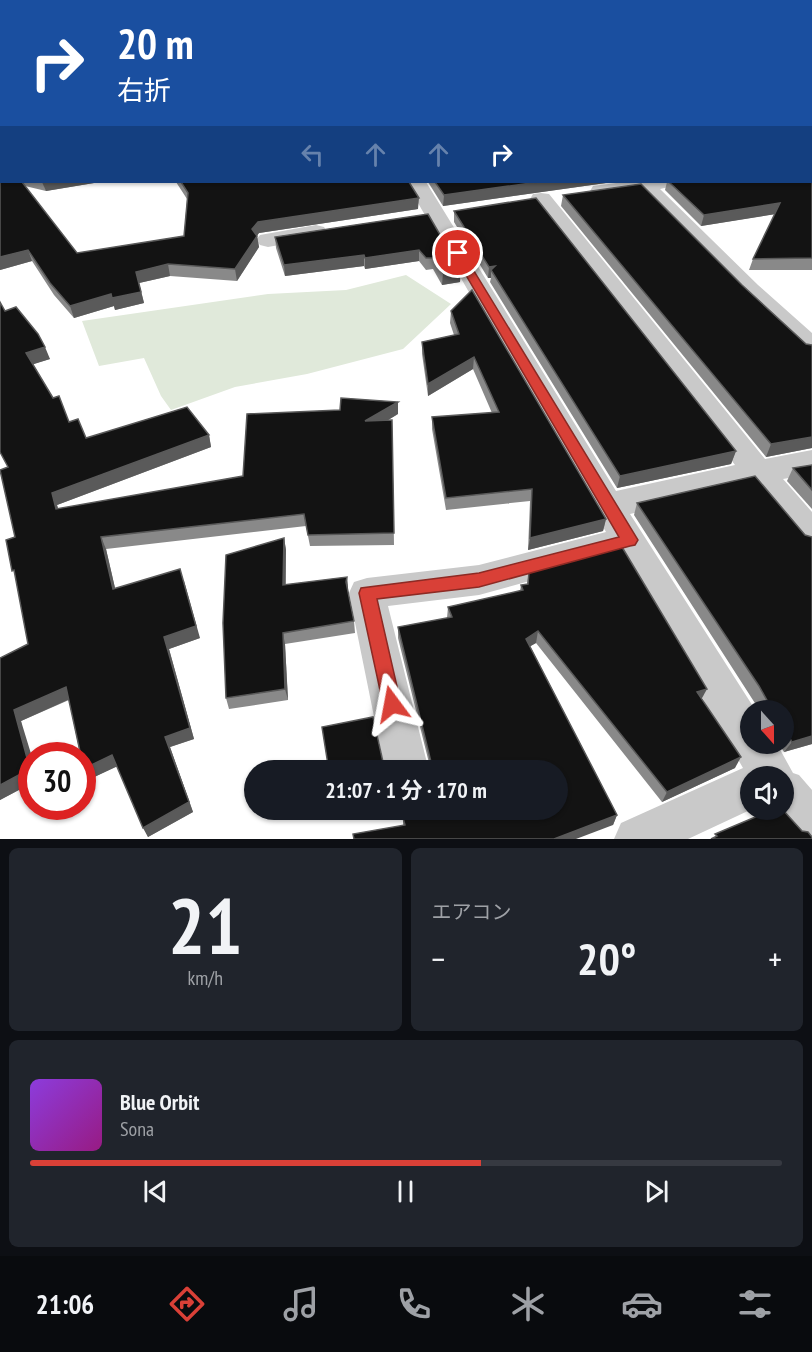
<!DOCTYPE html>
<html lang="ja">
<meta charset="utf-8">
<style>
:root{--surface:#171b24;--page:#20242c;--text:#f1f3f6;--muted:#9ea1a6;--line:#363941;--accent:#d94037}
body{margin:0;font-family:"PT Sans Narrow","Noto Sans JP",sans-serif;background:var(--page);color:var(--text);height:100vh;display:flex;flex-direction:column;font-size:22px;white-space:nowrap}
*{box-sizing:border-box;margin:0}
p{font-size:20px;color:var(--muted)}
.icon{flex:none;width:33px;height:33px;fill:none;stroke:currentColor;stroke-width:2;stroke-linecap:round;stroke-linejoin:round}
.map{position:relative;height:839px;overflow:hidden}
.details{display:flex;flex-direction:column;gap:9px;padding:9px;background:#0d0f14;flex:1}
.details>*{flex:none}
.hud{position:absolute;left:0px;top:0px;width:813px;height:183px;box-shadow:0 2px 4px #0004;background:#1a4fa0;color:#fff;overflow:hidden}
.needle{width:39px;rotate:159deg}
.controls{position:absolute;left:740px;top:700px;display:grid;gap:12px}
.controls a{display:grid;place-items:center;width:54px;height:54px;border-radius:50%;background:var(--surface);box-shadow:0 2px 4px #0004;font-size:30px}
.speed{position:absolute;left:18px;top:742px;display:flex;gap:12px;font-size:30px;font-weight:700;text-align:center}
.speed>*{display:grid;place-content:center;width:78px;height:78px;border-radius:50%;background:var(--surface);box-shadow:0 2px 4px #0004;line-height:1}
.speed .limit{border:9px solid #d22;background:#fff;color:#111}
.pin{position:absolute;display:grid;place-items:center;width:51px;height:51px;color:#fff;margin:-26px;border:3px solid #fff;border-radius:50%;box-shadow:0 2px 6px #0007}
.me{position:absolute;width:66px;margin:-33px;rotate:347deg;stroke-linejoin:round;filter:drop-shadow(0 0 4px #0008)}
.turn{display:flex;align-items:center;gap:21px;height:126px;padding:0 18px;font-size:27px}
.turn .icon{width:78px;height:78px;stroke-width:2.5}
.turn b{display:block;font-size:42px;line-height:51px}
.lanes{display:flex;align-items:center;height:57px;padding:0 18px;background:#0003;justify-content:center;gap:30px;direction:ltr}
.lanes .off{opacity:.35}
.big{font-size:45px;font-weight:700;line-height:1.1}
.details .widget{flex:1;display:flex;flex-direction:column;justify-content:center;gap:9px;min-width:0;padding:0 21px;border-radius:9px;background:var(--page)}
.details .dial{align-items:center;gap:0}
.dial b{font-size:78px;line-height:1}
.song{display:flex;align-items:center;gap:18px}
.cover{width:72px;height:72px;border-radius:9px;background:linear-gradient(135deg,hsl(270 70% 55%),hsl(310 70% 35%))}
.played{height:6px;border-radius:3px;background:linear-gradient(90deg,var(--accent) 60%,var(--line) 60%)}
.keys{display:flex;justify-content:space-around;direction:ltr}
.heat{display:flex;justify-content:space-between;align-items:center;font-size:33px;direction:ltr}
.details .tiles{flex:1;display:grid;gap:9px;grid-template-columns:1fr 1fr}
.widget:last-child{grid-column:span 2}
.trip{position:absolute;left:244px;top:760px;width:324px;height:60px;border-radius:30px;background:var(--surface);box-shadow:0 2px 4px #0004;font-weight:700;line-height:60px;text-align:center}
.tabs{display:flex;height:96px;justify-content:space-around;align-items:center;background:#090b0e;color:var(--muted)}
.tabs .icon{width:42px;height:42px}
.tabs .active{color:var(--accent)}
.tabs b{font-size:27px;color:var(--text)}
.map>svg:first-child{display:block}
.green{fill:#e0e9da}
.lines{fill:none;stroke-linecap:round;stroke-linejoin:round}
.minor{fill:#c9c9c9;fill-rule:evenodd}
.wall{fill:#898989}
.shaded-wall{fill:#5a5a5a}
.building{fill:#131313;stroke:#5a5a5a;stroke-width:1.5}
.route{fill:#d94037;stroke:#8d2a24;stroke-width:1.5}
</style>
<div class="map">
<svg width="812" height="839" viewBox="0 0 812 839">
<rect width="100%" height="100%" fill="#fff"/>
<path class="green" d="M406 275 451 304 403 349 307 374 235 387 171 410 161 396 144 358 99 366 82 321 268 294 346 290Z"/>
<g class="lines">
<g class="minor">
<path d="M32 0H48L31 2Z"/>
<path d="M668 0H685L667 2Z"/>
<rect x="0" y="13" width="2" height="8"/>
<path d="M406 182H426L616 491 735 465 533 204 530 199 533 194 541 193 549 194 765 459 812 450V474L783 479 812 512V549L800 545 751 486 630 514 756 711H750V744H777L793 773 799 775 812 790V839H795L770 810H783V777H750V810L688 839H614L621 823 743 768 620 556 479 595 388 606 429 771H385L349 593 354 582 367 578 479 565 606 532Z"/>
<path d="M624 182H676L673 186 660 189 758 285 812 333V357L802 354 740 295 639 192 601 197 593 196 590 191 593 186Z"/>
<path d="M316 225 324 227 327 232 324 237 268 247 260 245 256 240 260 235Z"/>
</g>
</g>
<g class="wall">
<rect x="0" y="21" width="2" height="36"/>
<path d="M0 58 2 59V182H100L46 191 25 186 77 253 184 236 187 199 176 182H409L418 209 259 233 257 235 259 247 237 281 170 276 139 283 144 303 115 310 114 306 74 318 54 295 32 261 0 270Z"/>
<path d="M812 104V270H749L753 259 775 214 701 226 665 190 667 182H812Z"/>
<path d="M428 182H613L443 206Z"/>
<path d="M563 195 742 285 806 344 812 345V448L766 457 561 206Z"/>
<path d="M454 211 736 451 731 464 617 488 490 282 491 278H488L454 222Z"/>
<path d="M428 214 460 282 442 285 433 269 426 270 419 261 365 269 364 266 285 276 276 248 275 237Z"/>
<path d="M5 311 50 359 33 364 53 398 69 422 86 438 209 435 211 447 57 505 58 509 243 476 398 414 388 420H392L394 545 310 546 306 526 106 549 115 588 200 638 169 649 194 739 170 747 193 812 148 837 117 766 90 779 83 769 69 700 21 721 32 783 0 800V658L28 644 15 537 8 467Z"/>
<path d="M451 311 606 519 603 531 528 550 530 501 446 510 432 429V417L492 413 473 369 428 396 422 354V342L454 335 450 323Z"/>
<path d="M812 465V509L787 481 793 468Z"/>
<path d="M637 503 812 537V744L784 752 779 744H783V711H760L634 515Z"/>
<path d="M284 538 286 550V585L347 577 348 589V591L354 621 355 633 285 644 288 700 229 709 226 698Z"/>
<path d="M529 572 701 699 735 768 662 802 536 643 530 646 617 815 613 825H403V818L558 810V771H431L398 638V627L447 618 448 607 520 591 521 585 527 584Z"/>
</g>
<g class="shaded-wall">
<path d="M309 0H324L321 2H307Z"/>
<path d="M42 182H100L46 191Z"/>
<path d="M538 182H613L443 206 444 195Z"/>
<path d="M419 198 418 209 259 233 254 240 252 229 258 222Z"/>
<path d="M780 203 776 214 701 226 704 215Z"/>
<path d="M257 236 259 247 237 281 235 269Z"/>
<path d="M28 250 32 261 0 270V257Z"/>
<path d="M419 250V261L365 269V258Z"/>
<path d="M364 255V266L285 276 284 265Z"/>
<path d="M168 264 170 276 139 283 144 303 115 310 114 306 74 318 70 306 136 272Z"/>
<path d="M495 266 491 270V278H488L489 267Z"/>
<path d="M461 271 460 282 442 285 443 273Z"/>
<path d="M45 347 50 359 31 365 26 353Z"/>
<path d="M474 357 473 369 428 396V384Z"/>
<path d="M398 402V414L365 434V421Z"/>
<path d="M209 435 211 447 57 505 62 521 56 509 52 493Z"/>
<path d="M812 437V448L766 457 771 444Z"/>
<path d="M736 451 731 464 617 488 620 476Z"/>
<path d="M606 519 603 531 528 550 530 538Z"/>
<path d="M101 537 106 549 118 601 113 589Z"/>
<path d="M284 538 286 550 285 597 283 585Z"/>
<path d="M347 577 348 589 347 593 346 582Z"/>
<path d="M184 581 200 638 169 649 194 739 170 747 193 812 148 837 143 828 165 737 164 637Z"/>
<path d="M538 631 536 643 524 650 526 639Z"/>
<path d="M283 633 285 644 288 700 285 689Z"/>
<path d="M66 687 72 698 21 721 32 757V783L0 800V785L14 710Z"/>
<path d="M707 689 701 700 697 692Z"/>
<path d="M812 736V744L784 752 792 742Z"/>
<path d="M112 755 118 766 90 779 83 769Z"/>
<path d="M741 757 735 768 662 802 667 792Z"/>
<path d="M433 761V771H431V762Z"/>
<path d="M421 763V771H392Z"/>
<path d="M617 815 613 825 576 839H554Z"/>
</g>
<g class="building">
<path d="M48 0H309L307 2H44Z"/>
<path d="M467 0H589L594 2H461Z"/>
<path d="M678 0H812V28V2H674Z"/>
<rect x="0" y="21" width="2" height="27"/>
<path d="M0 58 2 59V170H0Z"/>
<path d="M812 104V258L753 259 780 203 704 215 669 182H812Z"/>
<path d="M0 173H2V182H22L77 253 184 236 188 193 181 182H409L419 198 258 222 252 229 257 236 235 269 168 264 136 272 141 292 112 298 111 294 70 306 50 283 28 250 0 257Z"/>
<path d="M435 182H538L444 195Z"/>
<path d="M641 184 742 285 806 344 812 345V437L771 444 563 195Z"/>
<path d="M536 198 736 451 620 476 491 270 495 266 489 267 454 211Z"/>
<path d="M428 214 461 271 443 273 433 258H426L419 250 365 258 364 255 284 265 275 237Z"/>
<path d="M472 290 606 519 530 538 532 489 446 498 432 417 499 412 474 357 428 384 422 342 459 334 451 311Z"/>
<path d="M0 302 5 311 16 307 38 334 45 347 26 353 53 398 59 396 69 422 78 419 86 438 187 407 209 435 52 493 56 509 243 476 247 414 340 410 341 398 398 402 365 421 392 420 394 533 308 535 304 514 101 537 113 589 180 569 196 626 164 637 190 728 165 737 189 802 143 828 112 755 83 769 82 756H81L66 687 14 710 30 769 0 785V658L28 644 14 570 12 571 6 540 15 537 0 470 8 467 0 452Z"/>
<path d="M812 465V490L793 468Z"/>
<path d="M755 476 805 535 812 537V736L792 742 783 727V711H773L759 686 637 503Z"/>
<path d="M284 538 283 585 347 577 346 582 354 621 283 633 285 689 226 698 223 623 226 555Z"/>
<path d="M622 547 707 689 697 692 741 757 667 792 538 631 526 639 617 815 554 839H354L353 834 405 825 403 818 434 810H558V771H436L433 761 431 762 398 627 452 617 448 607 523 590 521 585 528 584 529 572Z"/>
<path d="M373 717 383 762 421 763 392 771H329L322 727Z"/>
<path d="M772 810H783L802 831 808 832 812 837V839H711L717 836 715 834Z"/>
</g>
<path class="route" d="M458 250 463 253 638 540 635 545 630 546 479 587 377 599 401 704 399 710 392 713 385 710 383 704 359 593 361 588 479 573 619 537 453 253Z"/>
</svg>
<div class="controls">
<a><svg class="needle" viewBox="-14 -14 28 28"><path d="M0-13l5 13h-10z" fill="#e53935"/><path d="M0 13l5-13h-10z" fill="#9ea1a6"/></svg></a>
<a><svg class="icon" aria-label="sound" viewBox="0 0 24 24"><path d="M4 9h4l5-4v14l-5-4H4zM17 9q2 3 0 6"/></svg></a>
</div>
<div class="speed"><div class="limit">30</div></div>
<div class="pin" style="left:458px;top:253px;background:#d93025"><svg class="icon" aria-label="arrive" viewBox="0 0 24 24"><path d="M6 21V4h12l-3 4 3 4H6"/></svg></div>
<svg class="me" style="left:392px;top:704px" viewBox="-20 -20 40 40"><path d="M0-17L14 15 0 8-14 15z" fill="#d94037" stroke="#fff" stroke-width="4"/></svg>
<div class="trip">21:07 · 1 分 · 170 m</div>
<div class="hud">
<div class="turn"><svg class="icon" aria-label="right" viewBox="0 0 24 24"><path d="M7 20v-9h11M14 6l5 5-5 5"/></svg><div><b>20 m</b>右折</div></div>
<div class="lanes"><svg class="icon off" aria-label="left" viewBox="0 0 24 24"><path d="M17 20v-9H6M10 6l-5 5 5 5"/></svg><svg class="icon off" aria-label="ahead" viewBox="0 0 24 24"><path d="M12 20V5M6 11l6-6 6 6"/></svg><svg class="icon off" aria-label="ahead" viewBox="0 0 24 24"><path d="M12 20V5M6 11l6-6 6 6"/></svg><svg class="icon" aria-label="right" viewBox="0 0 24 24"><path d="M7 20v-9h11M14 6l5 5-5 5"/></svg></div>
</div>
</div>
<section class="details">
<div class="tiles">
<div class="widget dial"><b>21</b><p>km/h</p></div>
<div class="widget"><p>エアコン</p>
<div class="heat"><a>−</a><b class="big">20°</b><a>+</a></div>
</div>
<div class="widget">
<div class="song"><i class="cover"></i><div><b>Blue Orbit</b><p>Sona</p></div></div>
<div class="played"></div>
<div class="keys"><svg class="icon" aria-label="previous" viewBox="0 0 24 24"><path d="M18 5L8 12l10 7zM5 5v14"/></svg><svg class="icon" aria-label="pause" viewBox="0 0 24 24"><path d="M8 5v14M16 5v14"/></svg><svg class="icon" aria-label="next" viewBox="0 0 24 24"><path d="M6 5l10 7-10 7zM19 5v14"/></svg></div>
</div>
</div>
</section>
<nav class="tabs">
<b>21:06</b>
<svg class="icon active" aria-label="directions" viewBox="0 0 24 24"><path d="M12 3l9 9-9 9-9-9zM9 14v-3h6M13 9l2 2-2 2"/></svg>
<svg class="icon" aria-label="music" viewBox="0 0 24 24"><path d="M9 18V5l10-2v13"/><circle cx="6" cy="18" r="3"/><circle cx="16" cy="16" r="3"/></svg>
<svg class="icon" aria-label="phone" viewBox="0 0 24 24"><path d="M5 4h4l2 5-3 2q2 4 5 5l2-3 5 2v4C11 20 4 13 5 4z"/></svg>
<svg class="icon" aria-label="climate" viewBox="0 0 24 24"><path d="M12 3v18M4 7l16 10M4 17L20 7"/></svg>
<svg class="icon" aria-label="car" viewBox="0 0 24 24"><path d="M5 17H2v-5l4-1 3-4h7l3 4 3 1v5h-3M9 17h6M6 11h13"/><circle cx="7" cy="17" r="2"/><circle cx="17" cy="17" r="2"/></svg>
<svg class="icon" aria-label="filters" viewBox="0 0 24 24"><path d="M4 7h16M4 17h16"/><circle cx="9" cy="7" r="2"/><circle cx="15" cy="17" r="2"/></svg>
</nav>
